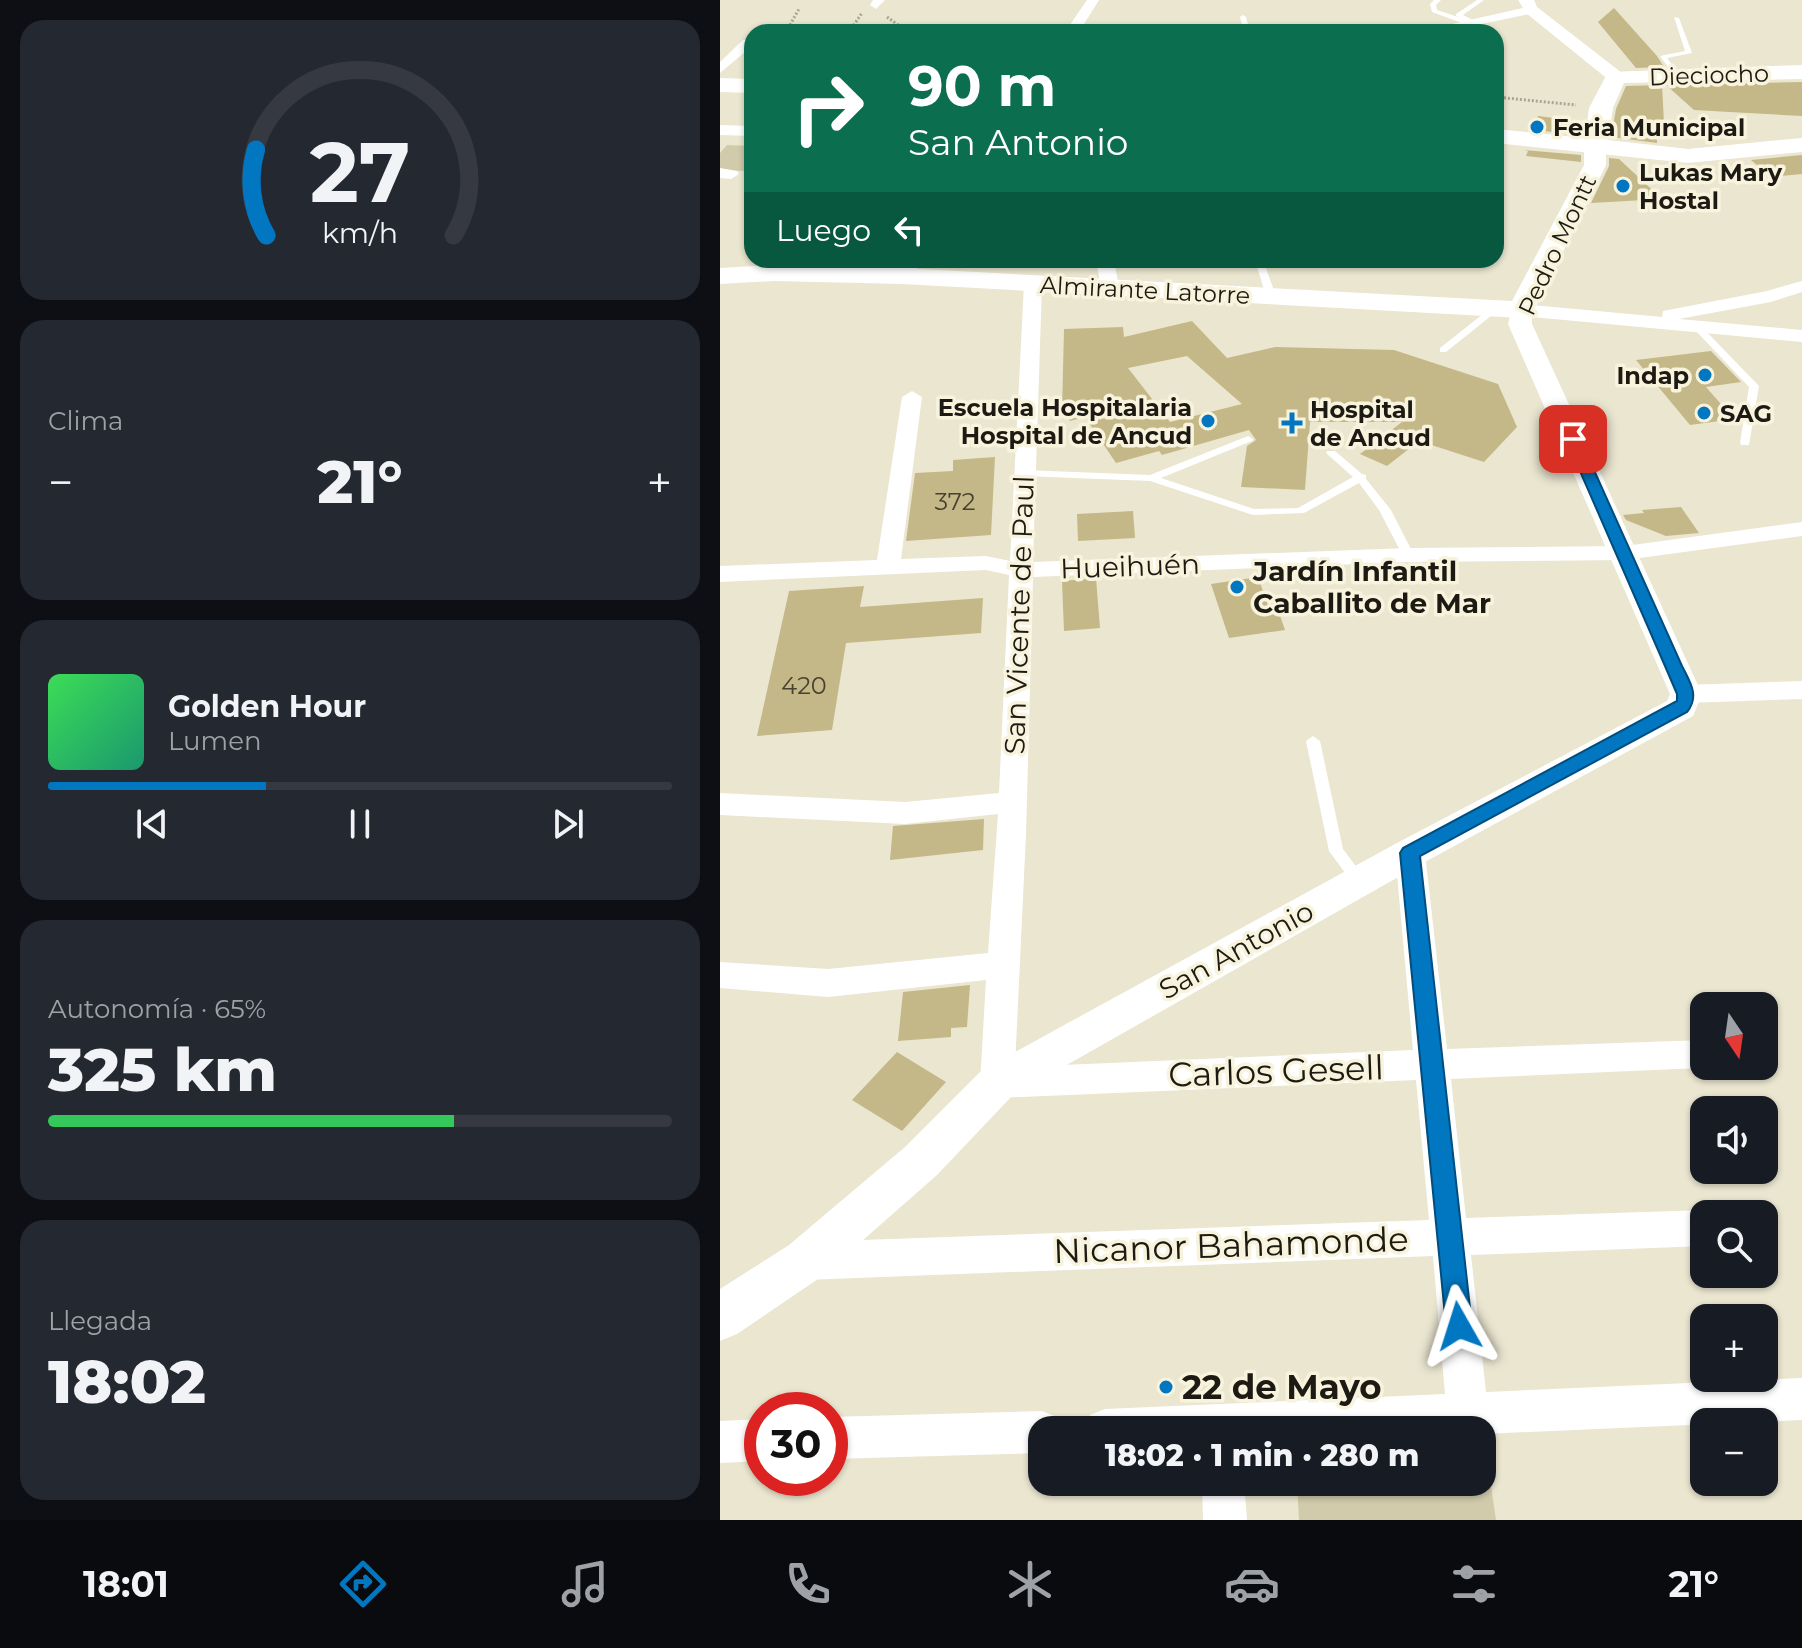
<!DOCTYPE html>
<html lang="es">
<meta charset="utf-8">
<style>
:root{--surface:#171b24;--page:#242831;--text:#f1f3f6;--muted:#9ea1a6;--line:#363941;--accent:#0177c1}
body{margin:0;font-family:Montserrat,sans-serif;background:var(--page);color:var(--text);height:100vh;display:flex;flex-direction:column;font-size:30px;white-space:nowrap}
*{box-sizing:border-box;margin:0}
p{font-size:26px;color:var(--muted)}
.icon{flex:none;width:44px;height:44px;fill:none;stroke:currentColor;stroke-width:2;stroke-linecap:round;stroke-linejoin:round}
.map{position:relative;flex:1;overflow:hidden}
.drawer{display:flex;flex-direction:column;gap:20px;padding:20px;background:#0d0f14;width:720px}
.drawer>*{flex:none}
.hud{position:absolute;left:24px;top:24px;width:760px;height:244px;border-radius:24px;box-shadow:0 2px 6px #0004;background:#0b6e4f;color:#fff;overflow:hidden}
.needle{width:52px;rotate:167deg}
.fabs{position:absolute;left:970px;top:992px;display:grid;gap:16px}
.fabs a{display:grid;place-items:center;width:88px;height:88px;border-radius:16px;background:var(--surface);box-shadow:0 2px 6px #0004;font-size:40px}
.speed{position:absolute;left:24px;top:1392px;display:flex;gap:16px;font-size:40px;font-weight:700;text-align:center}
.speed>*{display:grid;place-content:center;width:104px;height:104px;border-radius:50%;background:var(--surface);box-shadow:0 2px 6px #0004;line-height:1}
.speed .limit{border:12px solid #d22;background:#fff;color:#111}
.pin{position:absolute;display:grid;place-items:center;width:68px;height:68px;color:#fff;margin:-34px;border-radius:16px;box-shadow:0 4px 12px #0006}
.me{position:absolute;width:88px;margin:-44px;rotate:354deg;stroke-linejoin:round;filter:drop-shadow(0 0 6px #0008)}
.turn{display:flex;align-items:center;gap:28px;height:168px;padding:0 32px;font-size:36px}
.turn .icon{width:104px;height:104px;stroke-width:2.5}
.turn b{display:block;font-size:56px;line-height:68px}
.then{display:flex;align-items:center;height:76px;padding:0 32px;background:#0003;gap:16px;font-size:30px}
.big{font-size:60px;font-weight:800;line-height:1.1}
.drawer .card{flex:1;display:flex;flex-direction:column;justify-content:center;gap:12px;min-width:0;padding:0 28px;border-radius:24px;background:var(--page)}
.drawer .dial{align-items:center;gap:0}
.dial svg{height:208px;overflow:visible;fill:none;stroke:var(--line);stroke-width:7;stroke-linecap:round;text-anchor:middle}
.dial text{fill:var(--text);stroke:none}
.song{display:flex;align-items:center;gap:24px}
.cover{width:96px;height:96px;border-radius:12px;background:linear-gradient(135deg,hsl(130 70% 55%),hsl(160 70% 35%))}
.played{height:8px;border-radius:4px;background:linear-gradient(90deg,var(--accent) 35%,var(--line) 35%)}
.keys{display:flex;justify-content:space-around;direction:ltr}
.heat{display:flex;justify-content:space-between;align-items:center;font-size:44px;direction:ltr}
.charge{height:12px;border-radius:6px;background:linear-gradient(90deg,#34c759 65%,var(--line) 0)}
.trip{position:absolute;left:308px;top:1416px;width:468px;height:80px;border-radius:24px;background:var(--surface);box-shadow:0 2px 6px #0004;font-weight:800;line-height:80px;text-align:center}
.tabs{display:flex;height:128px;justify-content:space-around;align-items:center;background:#090b0e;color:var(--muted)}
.tabs .icon{width:56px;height:56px}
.tabs .selected{color:var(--accent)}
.tabs b{font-size:36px;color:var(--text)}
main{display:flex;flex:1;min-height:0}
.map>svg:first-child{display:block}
.green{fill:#d1caab}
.building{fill:#c4b888;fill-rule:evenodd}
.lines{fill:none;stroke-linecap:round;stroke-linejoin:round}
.path{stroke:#aaa694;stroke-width:3;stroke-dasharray:2 2;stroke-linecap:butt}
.service{fill:#fff;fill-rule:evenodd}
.minor{fill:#fff;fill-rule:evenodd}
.tertiary{fill:#fff;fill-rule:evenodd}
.secondary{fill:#fff;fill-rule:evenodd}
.primary{fill:#fff;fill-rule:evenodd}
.route{fill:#0177c1;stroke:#014d7d;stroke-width:2}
.poi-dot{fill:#0177c1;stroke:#f8f3dd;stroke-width:3}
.labels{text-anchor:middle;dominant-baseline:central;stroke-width:7;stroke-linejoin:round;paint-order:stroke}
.far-street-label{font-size:24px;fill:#1c1a12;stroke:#f8f3dd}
.far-poi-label{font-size:24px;font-weight:bold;fill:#1c1a12;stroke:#f8f3dd;text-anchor:start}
.number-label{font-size:24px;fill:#464230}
.street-label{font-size:28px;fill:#1c1a12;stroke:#f8f3dd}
.poi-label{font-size:28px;font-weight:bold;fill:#1c1a12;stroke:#f8f3dd;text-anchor:start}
.near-street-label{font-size:34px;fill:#1c1a12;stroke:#f8f3dd}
.near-poi-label{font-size:34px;font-weight:bold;fill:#1c1a12;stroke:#f8f3dd;text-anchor:start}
</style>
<main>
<section class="drawer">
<div class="card dial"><svg viewBox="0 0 100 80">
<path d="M14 69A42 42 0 1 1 86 69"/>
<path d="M14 69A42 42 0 0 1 10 36" stroke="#0177c1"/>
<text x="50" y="56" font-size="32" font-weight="700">27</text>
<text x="50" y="72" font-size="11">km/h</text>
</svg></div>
<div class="card"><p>Clima</p>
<div class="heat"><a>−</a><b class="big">21°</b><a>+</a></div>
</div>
<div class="card">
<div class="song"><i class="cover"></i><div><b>Golden Hour</b><p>Lumen</p></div></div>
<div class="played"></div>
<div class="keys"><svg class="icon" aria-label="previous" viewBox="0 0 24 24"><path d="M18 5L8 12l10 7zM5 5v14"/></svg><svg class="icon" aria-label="pause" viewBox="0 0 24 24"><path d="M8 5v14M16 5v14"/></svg><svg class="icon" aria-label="next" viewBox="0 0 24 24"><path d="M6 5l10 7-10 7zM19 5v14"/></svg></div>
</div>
<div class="card"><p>Autonomía · 65%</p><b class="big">325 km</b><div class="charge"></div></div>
<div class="card"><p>Llegada</p><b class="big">18:02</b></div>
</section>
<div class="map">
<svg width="1082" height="1520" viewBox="0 0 1082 1520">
<rect width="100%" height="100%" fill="#ebe6d0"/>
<g class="green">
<path d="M7 145 32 146V165L27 171 0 170V153Z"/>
<path d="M762 1452H766L776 1520H579L577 1482H762Z"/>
</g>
<g class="building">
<path d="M894 8 937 56 944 67 916 68 878 22Z"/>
<path d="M1082 82V116L974 110 946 85Z"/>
<path d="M942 85 944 123H937V143L891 137 896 109 906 86Z"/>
<path d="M818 116 858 121 864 126 862 135 813 130Z"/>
<path d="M804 150 861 155V162L806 156 808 151Z"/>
<path d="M1082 155V174L1051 177 1031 160Z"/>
<path d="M889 158 899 159 942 199 871 203 889 166Z"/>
<path d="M472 321 507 358 555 347 674 350 778 384 797 427 764 462 699 441 667 466 640 454 682 422H590L585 490 521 487 527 446 536 440 529 430 442 455 439 451 396 463 365 417 350 421 342 411 344 329 403 327 404 337ZM467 356 522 404 450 422 408 368Z"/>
<path d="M991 351 1021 382 986 387 1014 419 970 425 916 360Z"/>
<path d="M275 457 271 535 186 541 195 473 233 471V460Z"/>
<path d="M961 507 979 533 946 536 906 520 903 515 924 513 922 510Z"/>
<path d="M413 511 415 538 358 541 357 514Z"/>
<path d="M538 577 548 605 556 604 565 630 509 638 491 584Z"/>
<path d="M376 578 380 628 344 631 342 581Z"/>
<path d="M144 586 140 607 263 598 261 633 126 643 112 730 37 736 69 591Z"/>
<path d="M264 819 263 850 170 860 173 826Z"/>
<path d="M250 985 247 1027 231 1028V1037L178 1041 183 992Z"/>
<path d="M177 1052 226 1082 182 1131 132 1100Z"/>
</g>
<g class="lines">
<g class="path">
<path d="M167 17 188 32"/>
<path d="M70 27 282 28"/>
<path d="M66 32 79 9"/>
<path d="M129 32 142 13"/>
<path d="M776 97 856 105"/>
</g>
<g class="service">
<path d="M714 0H721L716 5 717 10 741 18 736 16V14L757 0H764L743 15 757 22 747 25 712 12 710 4Z"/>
<path d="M523 15 526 17 530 32H524L520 17Z"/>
<path d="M954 17 959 18 972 53 947 58 961 77 957 79 940 56 965 51Z"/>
<path d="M535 260H543L556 296 554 298 546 296Z"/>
<path d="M773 306 781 308 726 352H720V348Z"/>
<path d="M974 325H980L1039 386 1029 445H1021L1020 443 1029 387 974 329Z"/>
<path d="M528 436 533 439 532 441 441 478 534 509 578 508 633 477 606 453 607 451H615L642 474 646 475V479L671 510 694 555 692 558H684L659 510 639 483 584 513 533 515 430 481 304 476 298 473 304 470 430 475Z"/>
<path d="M593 736 600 741 623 849 647 881 644 885H634L609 851 586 741Z"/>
</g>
<g class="minor">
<path d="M153 0H165L156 9 150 5Z"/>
<path d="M367 0H379L359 32H345Z"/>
<path d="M811 6 817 10 815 13 723 32H697Z"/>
<path d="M23 40H32V46L0 73V62Z"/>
<path d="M0 125 32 126V136L0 135Z"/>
<path d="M0 168 17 171 19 174 11 179 0 178Z"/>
<path d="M185 260H203L188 280H176L173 276Z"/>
<path d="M376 260H394L399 288 396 292H384L381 288Z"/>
<path d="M313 279 322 284 313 562 688 548 905 546 1082 522V536L905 560 688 562 313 577 306 834 295 1067 693 1050 675 853 679 845 690 842 701 845 705 853 727 1049 984 1040V1066L979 1068 731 1079 746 1218 984 1210 994 1214H984V1246L751 1255 766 1392 1082 1378V1420L762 1434V1430H364L370 1415 385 1409 725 1394 713 1256 85 1280 71 1274 66 1261 71 1248 85 1242 709 1220 696 1080 277 1098 265 1094 260 1083 266 980 108 997 0 988V962L108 969 268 953 278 814 185 824 0 815V793L185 802 279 793 289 575 266 570 0 582V566L157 560 182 397 192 391 202 397 181 559 266 556 290 561 304 284Z"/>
<path d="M1082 281V292L1051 302 959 319 1082 330V342L801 316 792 310 801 304 942 317 943 311 1047 291Z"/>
<path d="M1082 681V699L966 703 957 700 953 694 957 688 966 685Z"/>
<path d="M322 1411 337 1417 342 1430H322V1453L110 1459V1417Z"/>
<path d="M42 1419V1461L0 1463V1421Z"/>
<path d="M482 1482H524L527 1520H483Z"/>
</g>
<g class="tertiary">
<path d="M798 0H814L817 7 902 73 905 77 902 81H890L806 13Z"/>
<path d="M801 303 809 305 812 310V324L982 694 973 716 703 863 292 1096 217 1175 101 1277 17 1334 0 1341V1289L69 1245 185 1147 262 1070 677 843 947 701 950 694 788 324 793 305Z"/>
</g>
<path class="secondary" d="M875 141 886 148V165L814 310 810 316 801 318 182 284 54 281 0 284V268L54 265 182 268 792 301 864 165V148Z"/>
<g class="primary">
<path d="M1082 65V79L904 83 893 108 888 140 968 149 1082 138V152L968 163 776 143V129L865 138 869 108 888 72Z"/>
<path d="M0 78 32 79V93L0 92Z"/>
</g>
</g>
<path class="route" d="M853 434 860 439 962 666C970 682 980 696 967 712L700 856 752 1326 748 1335 739 1339 730 1335 726 1326 680 853 683 848 957 701V694L945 666 846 439Z"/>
<g class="poi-dot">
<circle cx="817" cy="127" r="8"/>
<circle cx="903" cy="186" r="8"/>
<circle cx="985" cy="375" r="8"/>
<circle cx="984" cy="413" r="8"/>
<circle cx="488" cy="421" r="8"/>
<path d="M568 411h8v8h8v8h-8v8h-8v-8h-8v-8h8z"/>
<circle cx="517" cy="587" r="8"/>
<circle cx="446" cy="1387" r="8"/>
</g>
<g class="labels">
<g class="far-street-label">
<text transform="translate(989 75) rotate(-2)">Dieciocho</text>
<text transform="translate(837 245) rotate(-65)">Pedro Montt</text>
<text transform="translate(425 290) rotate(3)">Almirante Latorre</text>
</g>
<g class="far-poi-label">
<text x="833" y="127">Feria Municipal</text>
<text x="919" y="172">Lukas Mary<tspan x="919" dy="28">Hostal</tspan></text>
<text x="969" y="375" text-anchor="end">Indap</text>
<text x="472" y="407" text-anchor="end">Escuela Hospitalaria<tspan x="472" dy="28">Hospital de Ancud</tspan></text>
<text x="590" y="409">Hospital<tspan x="590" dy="28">de Ancud</tspan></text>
<text x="1000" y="413">SAG</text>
</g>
<g class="number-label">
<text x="235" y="501">372</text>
<text x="84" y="685">420</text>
</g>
<g class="street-label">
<text transform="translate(410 566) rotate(-2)">Hueihuén</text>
<text transform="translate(299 615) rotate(-88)">San Vicente de Paul</text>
<text transform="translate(516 950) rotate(-29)">San Antonio</text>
</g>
<g class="poi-label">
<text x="533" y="571">Jardín Infantil<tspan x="533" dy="32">Caballito de Mar</tspan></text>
</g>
<g class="near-street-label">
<text transform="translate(556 1071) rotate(-2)">Carlos Gesell</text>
<text transform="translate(511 1245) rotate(-2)">Nicanor Bahamonde</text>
</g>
<g class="near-poi-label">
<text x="462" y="1387">22 de Mayo</text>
</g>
</g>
</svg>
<div class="fabs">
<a><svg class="needle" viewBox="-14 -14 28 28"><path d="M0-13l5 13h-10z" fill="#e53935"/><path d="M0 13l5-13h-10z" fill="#9ea1a6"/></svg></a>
<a><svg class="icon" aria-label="sound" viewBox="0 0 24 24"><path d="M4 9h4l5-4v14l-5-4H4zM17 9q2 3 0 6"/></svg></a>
<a><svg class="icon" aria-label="search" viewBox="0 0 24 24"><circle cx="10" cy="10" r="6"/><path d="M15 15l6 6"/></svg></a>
<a>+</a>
<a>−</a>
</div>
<div class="speed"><div class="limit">30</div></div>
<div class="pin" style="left:853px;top:439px;background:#d93025"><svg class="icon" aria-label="arrive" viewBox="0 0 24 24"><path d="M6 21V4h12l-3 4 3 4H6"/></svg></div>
<svg class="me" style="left:739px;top:1326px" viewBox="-20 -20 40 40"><path d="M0-17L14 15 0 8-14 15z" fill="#0177c1" stroke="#fff" stroke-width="4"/></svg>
<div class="trip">18:02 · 1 min · 280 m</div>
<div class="hud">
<div class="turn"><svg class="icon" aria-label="right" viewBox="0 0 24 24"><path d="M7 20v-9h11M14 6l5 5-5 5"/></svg><div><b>90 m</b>San Antonio</div></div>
<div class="then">Luego<svg class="icon" aria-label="left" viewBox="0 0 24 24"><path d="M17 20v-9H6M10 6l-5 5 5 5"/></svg></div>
</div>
</div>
</main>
<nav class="tabs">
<b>18:01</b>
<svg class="icon selected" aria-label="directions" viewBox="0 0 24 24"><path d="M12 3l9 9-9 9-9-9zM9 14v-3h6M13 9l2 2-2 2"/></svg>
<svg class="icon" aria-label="music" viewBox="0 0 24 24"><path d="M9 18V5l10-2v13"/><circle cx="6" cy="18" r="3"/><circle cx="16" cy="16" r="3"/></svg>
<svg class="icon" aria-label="phone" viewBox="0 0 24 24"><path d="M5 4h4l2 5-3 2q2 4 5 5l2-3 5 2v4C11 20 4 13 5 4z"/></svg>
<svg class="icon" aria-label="climate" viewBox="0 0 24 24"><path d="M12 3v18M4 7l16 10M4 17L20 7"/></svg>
<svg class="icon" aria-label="car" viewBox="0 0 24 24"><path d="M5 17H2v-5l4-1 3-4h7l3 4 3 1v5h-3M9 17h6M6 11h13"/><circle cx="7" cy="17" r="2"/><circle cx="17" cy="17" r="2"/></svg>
<svg class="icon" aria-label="filters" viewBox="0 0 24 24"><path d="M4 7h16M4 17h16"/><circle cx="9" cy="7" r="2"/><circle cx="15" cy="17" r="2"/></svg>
<b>21°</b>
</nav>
